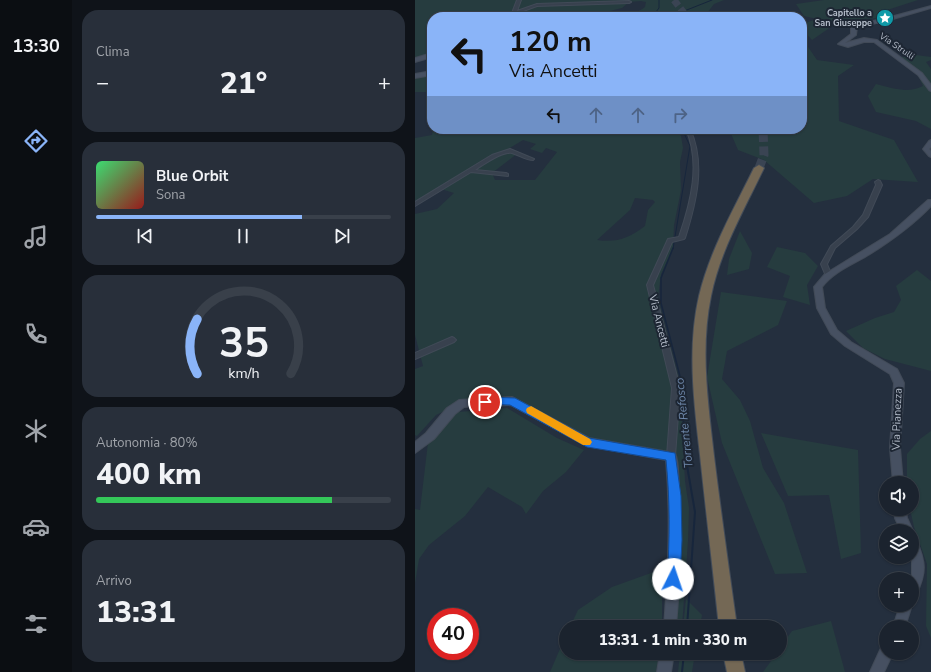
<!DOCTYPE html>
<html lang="it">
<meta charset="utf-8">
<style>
:root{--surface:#1b232e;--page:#282f3a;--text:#f1f3f6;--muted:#a0a4aa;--line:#39404a;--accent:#8ab4f8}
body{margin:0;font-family:"Nunito Sans",sans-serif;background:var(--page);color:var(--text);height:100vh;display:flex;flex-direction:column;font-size:15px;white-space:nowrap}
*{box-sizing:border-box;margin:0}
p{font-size:13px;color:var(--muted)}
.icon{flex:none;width:22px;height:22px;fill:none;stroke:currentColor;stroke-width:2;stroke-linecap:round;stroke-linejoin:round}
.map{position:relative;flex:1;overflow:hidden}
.details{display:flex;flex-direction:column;gap:10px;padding:10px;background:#0f1319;width:343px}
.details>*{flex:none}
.banner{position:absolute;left:12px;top:12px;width:380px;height:122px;border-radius:16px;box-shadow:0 1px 3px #0004,0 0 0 1px var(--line);background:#8ab4f8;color:#111;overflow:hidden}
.controls{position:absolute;left:464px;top:476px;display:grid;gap:8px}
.controls a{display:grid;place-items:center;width:40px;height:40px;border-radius:50%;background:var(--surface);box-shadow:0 1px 3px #0004,0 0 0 1px var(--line);font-size:20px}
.speed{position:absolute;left:12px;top:608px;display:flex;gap:8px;font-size:20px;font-weight:700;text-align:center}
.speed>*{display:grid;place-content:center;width:52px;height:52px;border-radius:50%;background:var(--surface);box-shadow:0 1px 3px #0004,0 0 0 1px var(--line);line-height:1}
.speed .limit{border:6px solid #d22;background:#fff;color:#111}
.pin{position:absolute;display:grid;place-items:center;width:34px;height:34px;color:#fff;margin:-17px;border:2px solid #fff;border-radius:50%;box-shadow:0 1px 4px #0007}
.me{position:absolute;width:44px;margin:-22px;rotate:4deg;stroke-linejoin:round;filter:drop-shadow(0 0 3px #0008)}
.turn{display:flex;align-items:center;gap:14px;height:84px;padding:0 16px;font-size:18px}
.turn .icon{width:52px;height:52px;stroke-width:2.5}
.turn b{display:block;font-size:28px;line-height:34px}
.lanes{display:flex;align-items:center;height:38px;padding:0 16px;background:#0003;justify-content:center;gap:20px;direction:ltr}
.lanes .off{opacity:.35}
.big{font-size:30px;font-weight:800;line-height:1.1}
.details .widget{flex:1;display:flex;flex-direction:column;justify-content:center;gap:6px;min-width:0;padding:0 14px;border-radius:16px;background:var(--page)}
.details .dial{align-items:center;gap:0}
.dial svg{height:104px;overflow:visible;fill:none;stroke:var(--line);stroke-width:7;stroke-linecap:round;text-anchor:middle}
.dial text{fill:var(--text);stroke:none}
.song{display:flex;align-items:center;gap:12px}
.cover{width:48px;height:48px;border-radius:6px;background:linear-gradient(135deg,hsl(140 70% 55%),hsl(0 70% 35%))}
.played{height:4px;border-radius:2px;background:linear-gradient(90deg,var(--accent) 70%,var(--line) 70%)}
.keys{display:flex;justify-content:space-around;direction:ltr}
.heat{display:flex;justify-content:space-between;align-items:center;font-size:22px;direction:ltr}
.charge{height:6px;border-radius:3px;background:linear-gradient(90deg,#34c759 80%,var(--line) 0)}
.trip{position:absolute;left:144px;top:620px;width:228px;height:40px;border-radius:20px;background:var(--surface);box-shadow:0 1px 3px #0004,0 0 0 1px var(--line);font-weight:800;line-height:40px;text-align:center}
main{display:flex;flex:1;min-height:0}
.dock{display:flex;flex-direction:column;width:72px;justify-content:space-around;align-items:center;background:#0b0e12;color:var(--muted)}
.dock .icon{width:28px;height:28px}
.dock .current{color:var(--accent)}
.dock b{font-size:18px;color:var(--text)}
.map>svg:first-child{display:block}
.green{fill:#263c3f;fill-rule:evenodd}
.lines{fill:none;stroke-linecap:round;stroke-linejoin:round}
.stream-far2{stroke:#17263c;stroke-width:1}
.stream-far1{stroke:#17263c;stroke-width:1.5}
.stream{stroke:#17263c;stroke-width:2}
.highway-tunnel-far1{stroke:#3a4453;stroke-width:7;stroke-dasharray:7 3.5;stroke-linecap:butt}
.highway-tunnel{stroke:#3a4453;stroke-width:9;stroke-dasharray:9 4.5;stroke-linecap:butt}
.street-casing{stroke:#414a57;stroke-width:2}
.secondary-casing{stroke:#414a57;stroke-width:2}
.highway-casing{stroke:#434c59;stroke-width:2}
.street{fill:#38414e;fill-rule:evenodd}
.secondary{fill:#465061;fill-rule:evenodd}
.highway{fill:#746855;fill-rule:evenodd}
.route{fill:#1a73e8;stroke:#114b97}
.slow{fill:#f59e0b}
.labels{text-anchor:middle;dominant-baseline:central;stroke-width:4;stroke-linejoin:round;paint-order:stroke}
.far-poi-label{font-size:9px;font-weight:bold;fill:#b4bcc9;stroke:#1d2633;text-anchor:end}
.far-street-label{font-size:9px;fill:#b4bcc9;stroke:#1d2633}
.street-label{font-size:11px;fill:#b4bcc9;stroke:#1d2633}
.water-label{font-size:12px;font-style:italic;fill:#6d86a8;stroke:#1d2633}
</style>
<main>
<nav class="dock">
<b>13:30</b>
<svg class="icon current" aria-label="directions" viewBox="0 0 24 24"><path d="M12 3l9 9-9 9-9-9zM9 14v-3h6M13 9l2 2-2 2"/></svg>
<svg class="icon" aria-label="music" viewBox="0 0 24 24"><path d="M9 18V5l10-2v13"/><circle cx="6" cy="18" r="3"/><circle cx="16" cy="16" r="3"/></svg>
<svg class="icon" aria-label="phone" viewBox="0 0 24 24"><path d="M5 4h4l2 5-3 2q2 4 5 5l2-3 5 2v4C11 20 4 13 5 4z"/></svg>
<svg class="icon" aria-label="climate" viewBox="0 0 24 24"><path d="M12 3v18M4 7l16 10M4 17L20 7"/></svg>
<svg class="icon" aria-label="car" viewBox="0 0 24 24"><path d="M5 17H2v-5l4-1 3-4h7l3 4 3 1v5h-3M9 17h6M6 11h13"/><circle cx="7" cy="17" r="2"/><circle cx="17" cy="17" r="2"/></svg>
<svg class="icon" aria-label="filters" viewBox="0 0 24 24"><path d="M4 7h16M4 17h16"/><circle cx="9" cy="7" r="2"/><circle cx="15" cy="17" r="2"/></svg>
</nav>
<section class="details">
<div class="widget"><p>Clima</p>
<div class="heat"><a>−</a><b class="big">21°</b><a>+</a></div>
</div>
<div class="widget">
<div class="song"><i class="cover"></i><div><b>Blue Orbit</b><p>Sona</p></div></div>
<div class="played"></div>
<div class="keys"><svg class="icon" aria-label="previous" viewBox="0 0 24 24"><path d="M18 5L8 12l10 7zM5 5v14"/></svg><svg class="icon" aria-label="pause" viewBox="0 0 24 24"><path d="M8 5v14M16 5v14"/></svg><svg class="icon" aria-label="next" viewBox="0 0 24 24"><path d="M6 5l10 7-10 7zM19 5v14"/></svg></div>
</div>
<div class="widget dial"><svg viewBox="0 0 100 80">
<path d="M14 69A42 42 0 1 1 86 69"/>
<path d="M14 69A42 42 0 0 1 14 27" stroke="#8ab4f8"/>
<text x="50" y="56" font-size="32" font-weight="700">35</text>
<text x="50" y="72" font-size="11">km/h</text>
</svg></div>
<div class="widget"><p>Autonomia · 80%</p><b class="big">400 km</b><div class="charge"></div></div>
<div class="widget"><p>Arrivo</p><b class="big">13:31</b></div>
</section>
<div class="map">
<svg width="516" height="672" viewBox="0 0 516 672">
<rect width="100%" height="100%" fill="#242f3e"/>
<g class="green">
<path d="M0 0H309L299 4 289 17H17V55L0 59ZM226 1 231 2 230 7C217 16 209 18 195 11L207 8 214 2Z"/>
<path d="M409 0H503L466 12 465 18 426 20 397 40 387 29V24L402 19 389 16 381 4Z"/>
<path d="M387 38 402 60 439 65 423 76 424 121 479 140 503 182 458 179 432 196 399 203 349 160 323 150 314 129H387Z"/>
<path d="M501 55 516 57V60L511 62 516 69V129L501 121 461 112 453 96 461 84C477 88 493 94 508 86L502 73 480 58Z"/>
<path d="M11 75 17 76V113L11 114V92H0V79Z"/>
<path d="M18 129H262L266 136 268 148 265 162 266 190 259 225 258 248 246 274 243 298 265 383 270 481 274 508 273 541 267 627H259L257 458 184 444 101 402 42 405 21 415 2 436 0 435V369L8 366 0 335V214L22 209 39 193 26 189 0 201V138L17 135ZM108 140 121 144 115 149 127 153 131 148 142 152 120 180H80L77 173 103 153 93 149ZM220 198 238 200 240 202 233 210 230 226C214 238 202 243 182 240L215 210Z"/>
<path d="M325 231 337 253 334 269 312 275 314 259Z"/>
<path d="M362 247 390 253 403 266 392 285 395 305 368 297 375 276 352 267Z"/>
<path d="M502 270 516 281V371L470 359 448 348 431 331 460 318 479 312 486 300 481 286Z"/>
<path d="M306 292 372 301 363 325 312 351 307 379 325 400 335 421 348 468 369 503 392 573 360 574 307 443 292 377Z"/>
<path d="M92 408 142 438 169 450 151 472 128 491 111 514 107 507 73 487 50 516 14 545 4 559 0 583V509L5 510 14 434 34 415 43 412Z"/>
<path d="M516 431V638L511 626 512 564 499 527 495 509H497V483H492V454L505 439Z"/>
<path d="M346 433 443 450 446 553 426 559 414 495 373 496Z"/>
<path d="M247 569V627H155L163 610 197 587Z"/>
<path d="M271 599 287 615 285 627H268Z"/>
<path d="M416 621 430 672H348L362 653H365V648L377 631Z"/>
<path d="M151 635V653H244L241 672H135Z"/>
<path d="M265 653H280L277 672H263Z"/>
</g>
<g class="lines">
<g class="stream-far2">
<path d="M237 17 244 8V0"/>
<path d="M254 17 297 0"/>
<path d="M258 249 275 146 267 129"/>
</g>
<path class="stream-far1" d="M258 248 246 278V303L267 384 269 432"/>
<g class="stream">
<path d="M268 431 269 448 280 512 272 627"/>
<path d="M267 672 269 653"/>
</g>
<path class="highway-tunnel-far1" d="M259 0 272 17"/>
<path class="highway-tunnel" d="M344 168 349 155 348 129"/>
<defs>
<g id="street">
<path d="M102 0H106L102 11 122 4 214 1 216 2 214 3 122 6 100 14 97 17H93L97 13Z"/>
<path d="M341 12 344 13 336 17H331Z"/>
<path d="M271 129H275C291 164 281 203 270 238L269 239 257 242 238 285 265 388 260 456 259 459 256 460 253 459 252 456 257 388 232 285 253 239 264 237C276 202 286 163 271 129Z"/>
<path d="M95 149 119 159 118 160C111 160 104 155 97 153 87 151 68 165 60 170L91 173 93 174V176L56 172 0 206V202L77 155Z"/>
<path d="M463 180 465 181 467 185 453 217 442 229 420 248 412 264 416 274 413 276H411L406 264 416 246 438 227 448 215 461 185 460 182Z"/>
<path d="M37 337 39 338 41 340 39 342 0 359V353Z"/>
</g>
<g id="secondary">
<path d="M516 6V8L471 21 442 27 441 35 430 43 449 38 462 40 507 73 516 85V91L514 90 503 75 459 42H449L433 47 423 44 436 34V28L438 25 468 19Z"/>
<path d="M17 53V57L0 62V58Z"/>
<path d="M17 71V75L0 78V74Z"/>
<path d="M516 140V147L514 149 516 151V157L514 156 508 149 514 141Z"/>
<path d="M513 200H516V206C498 225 477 240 455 254 439 264 419 271 407 287L410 308 422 330 436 342 482 369 489 383 485 448 488 483H478L475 448 479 383 475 374 430 346 416 334 402 308 399 287 410 274 475 234Z"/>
<path d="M97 397 174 438 260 453C264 462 263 476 264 486 267 533 265 580 261 627H249C253 571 256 516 251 460L172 446 96 405 49 407 40 414 19 439 0 453V442L11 433 32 408 44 400Z"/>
<path d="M479 509H491L492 518 498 531 497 533V531H486L480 518Z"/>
<path d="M497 537 501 539C511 563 512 572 501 595L497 597Z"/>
<path d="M497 604V605L490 627H478L485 605Z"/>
<path d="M471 646V653H478L469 672H455L466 648Z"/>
<path d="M245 653H259L256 672H242Z"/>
</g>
<g id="highway">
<path d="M344 165 349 168C329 210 305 251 296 296 285 349 293 403 299 456 306 513 314 570 322 627H304C298 570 291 513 285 455 279 403 272 348 284 296 295 250 319 209 339 168Z"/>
<path d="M308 653H326L330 672H312Z"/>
</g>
</defs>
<use href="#street" class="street-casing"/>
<use href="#secondary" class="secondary-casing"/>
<use href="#highway" class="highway-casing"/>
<use href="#street" class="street"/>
<use href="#secondary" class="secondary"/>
<use href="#highway" class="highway"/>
</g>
<path class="route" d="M70 397 100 398 174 438 260 453 266 496 267 540 265 579 263 584 258 585 254 584 252 579C255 539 255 500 251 460L172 447 95 405 67 404 65 402Z"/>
<path class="slow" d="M116 406 175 439 177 442 175 445H168L112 413 111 410 112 408Z"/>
<defs>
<symbol id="sight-disc" viewBox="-11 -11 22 22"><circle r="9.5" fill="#0f9aa8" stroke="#1d2633"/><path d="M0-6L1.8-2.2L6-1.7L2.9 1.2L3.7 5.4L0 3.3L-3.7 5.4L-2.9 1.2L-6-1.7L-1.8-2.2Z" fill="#fff"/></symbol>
</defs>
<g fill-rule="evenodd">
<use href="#sight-disc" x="460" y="8" width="20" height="20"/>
</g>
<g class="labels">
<g class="far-poi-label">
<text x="457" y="13">Capitello a<tspan x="457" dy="10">San Giuseppe</tspan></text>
</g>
<g class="far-street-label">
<text transform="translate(482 46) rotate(34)">Via Strulli</text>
</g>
<g class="street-label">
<text transform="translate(244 321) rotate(76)">Via Ancetti</text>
<text transform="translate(482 419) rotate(-88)">Via Pianezza</text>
</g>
<g class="water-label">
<text transform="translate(269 423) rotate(-96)">Torrente Refosco</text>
</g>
</g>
</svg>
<div class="controls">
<a><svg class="icon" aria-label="sound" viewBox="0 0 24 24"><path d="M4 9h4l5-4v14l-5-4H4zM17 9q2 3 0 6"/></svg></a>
<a><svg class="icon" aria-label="layers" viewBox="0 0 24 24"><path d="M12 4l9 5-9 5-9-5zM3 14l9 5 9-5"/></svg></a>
<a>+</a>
<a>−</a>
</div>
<div class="speed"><div class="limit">40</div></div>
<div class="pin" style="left:70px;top:402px;background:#d93025"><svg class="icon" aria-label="arrive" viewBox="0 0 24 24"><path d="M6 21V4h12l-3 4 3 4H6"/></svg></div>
<svg class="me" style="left:258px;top:579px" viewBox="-20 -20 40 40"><circle r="19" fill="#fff"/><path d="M0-13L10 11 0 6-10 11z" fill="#1a73e8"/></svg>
<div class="trip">13:31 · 1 min · 330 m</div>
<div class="banner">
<div class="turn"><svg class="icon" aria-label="left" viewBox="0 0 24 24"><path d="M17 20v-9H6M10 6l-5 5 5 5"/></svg><div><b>120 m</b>Via Ancetti</div></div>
<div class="lanes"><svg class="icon" aria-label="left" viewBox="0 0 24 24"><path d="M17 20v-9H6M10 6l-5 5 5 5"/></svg><svg class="icon off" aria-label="ahead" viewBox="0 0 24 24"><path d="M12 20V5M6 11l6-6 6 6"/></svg><svg class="icon off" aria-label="ahead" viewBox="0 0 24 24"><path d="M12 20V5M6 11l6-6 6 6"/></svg><svg class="icon off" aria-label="right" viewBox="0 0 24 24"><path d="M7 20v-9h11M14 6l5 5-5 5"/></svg></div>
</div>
</div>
</main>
